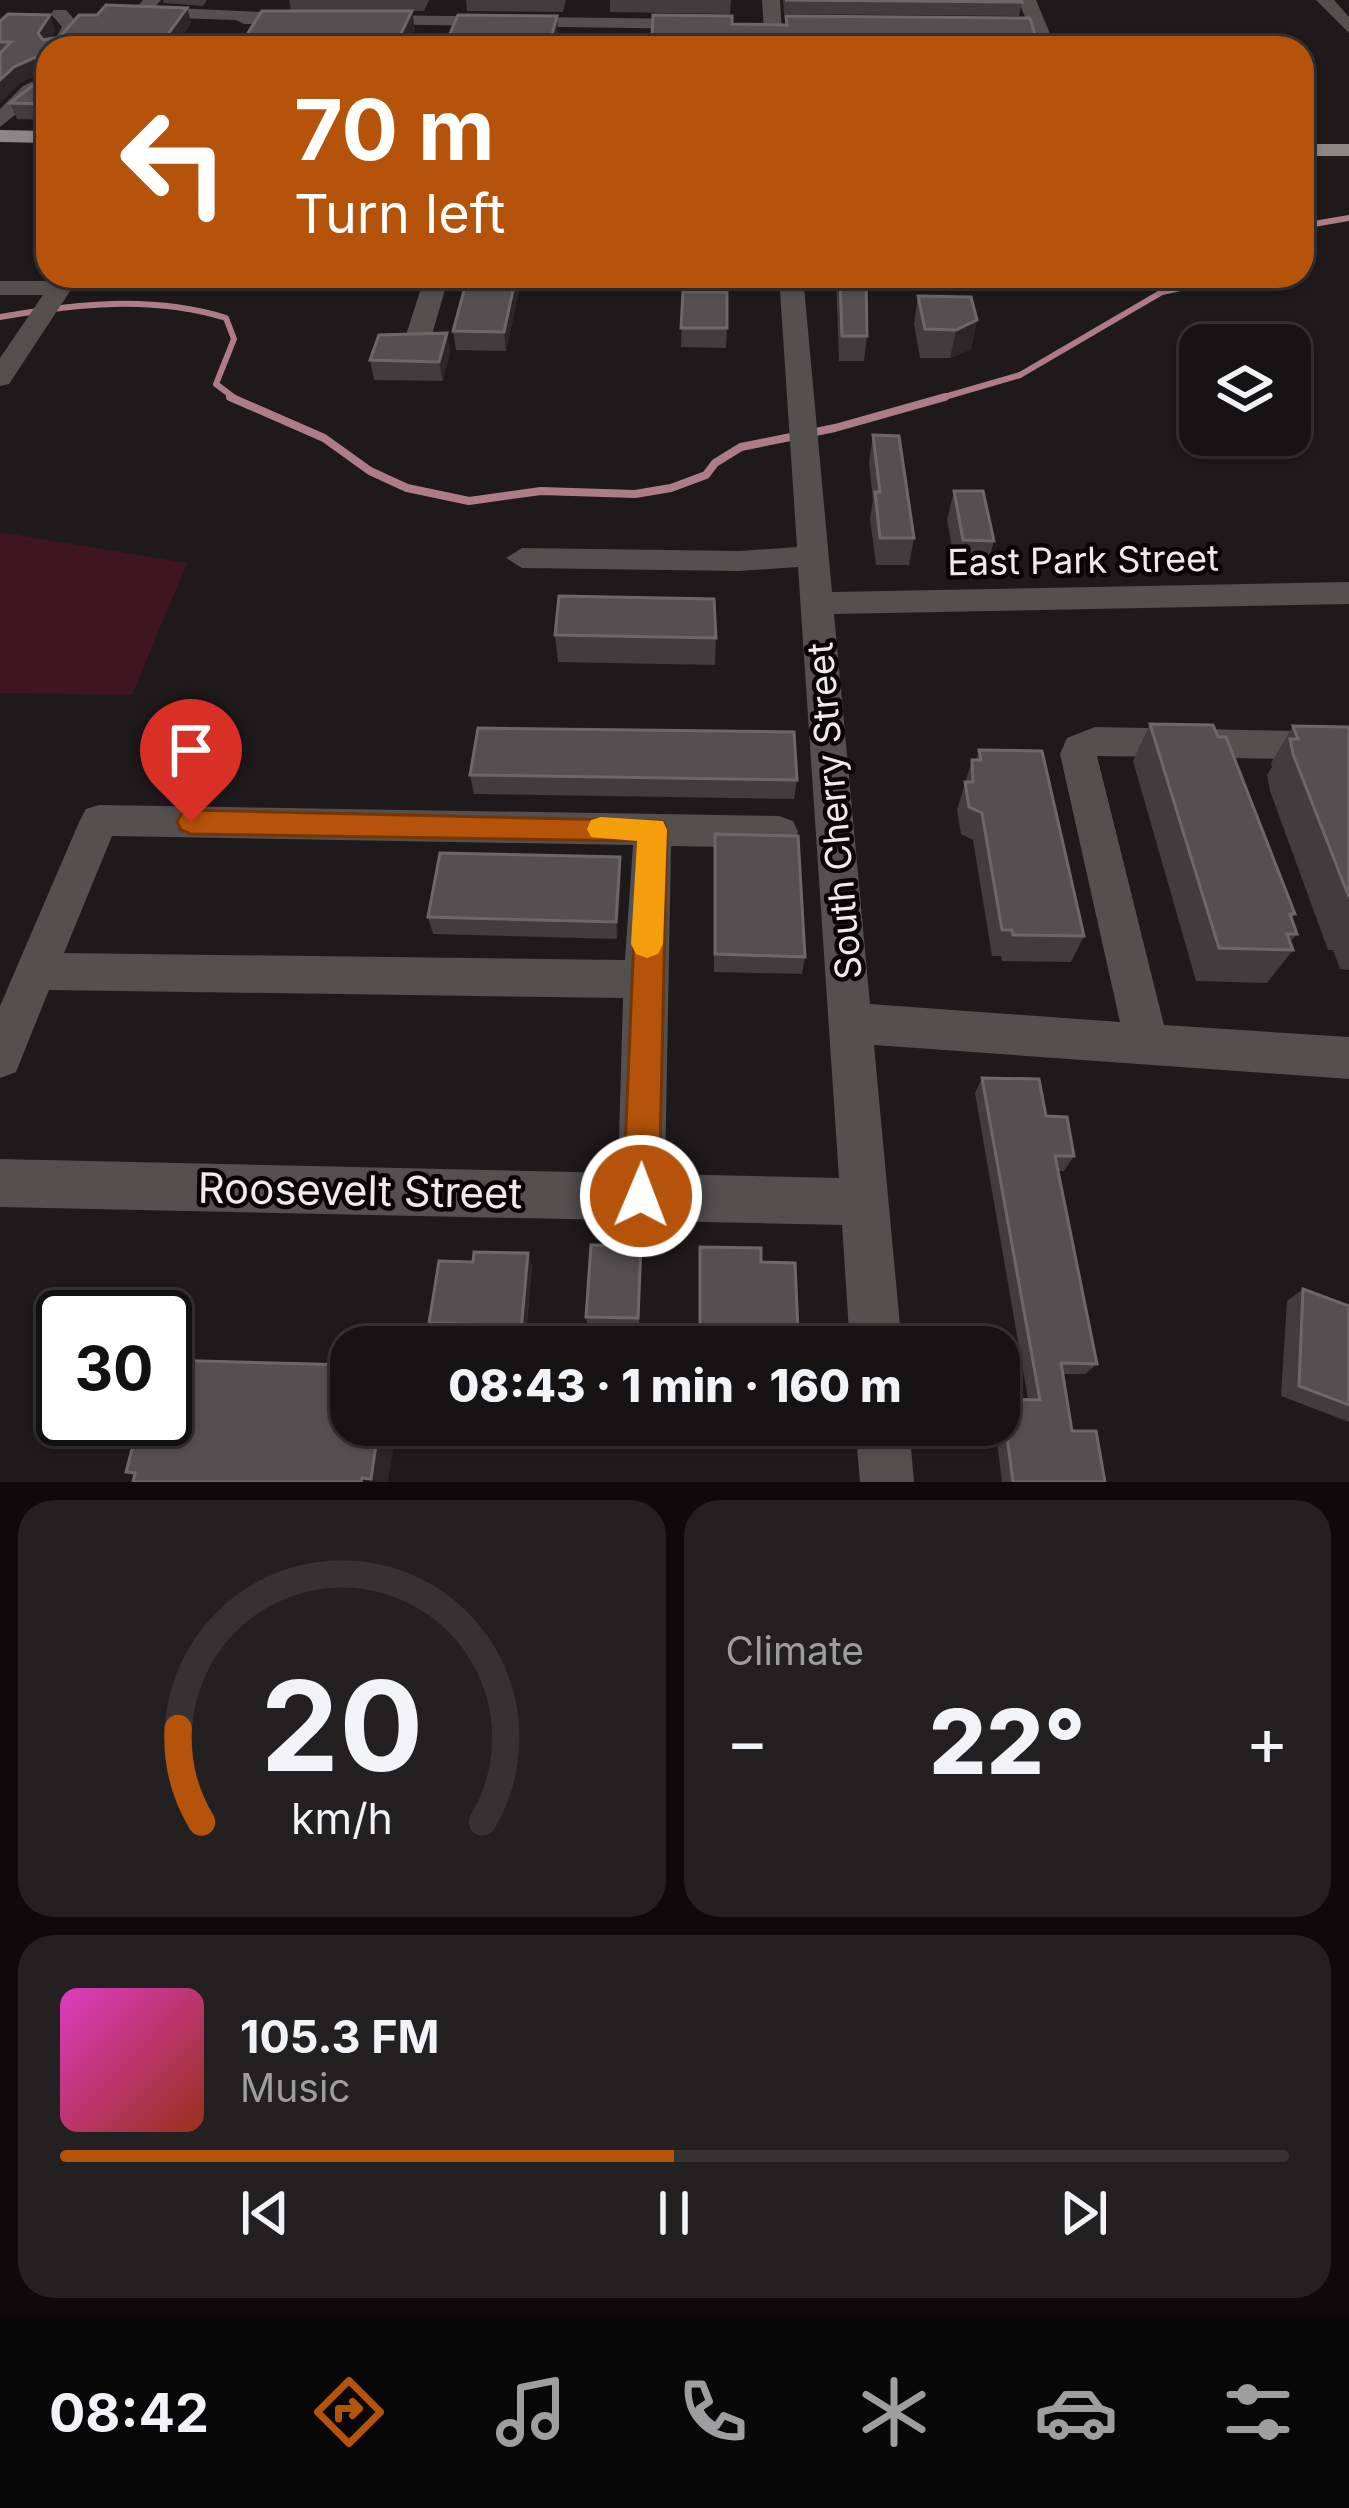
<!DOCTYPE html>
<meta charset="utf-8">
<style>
:root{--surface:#161314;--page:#232022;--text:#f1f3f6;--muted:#9e9ea0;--line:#353234;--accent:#b45309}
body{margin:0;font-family:Inter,sans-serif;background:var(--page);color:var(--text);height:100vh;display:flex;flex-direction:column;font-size:45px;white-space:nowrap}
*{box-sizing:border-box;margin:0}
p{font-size:39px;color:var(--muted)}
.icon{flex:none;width:66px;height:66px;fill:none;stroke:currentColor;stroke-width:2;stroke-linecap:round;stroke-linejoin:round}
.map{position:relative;height:1482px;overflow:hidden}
.side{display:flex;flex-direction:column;gap:18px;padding:18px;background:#0c0a0b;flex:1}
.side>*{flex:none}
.guide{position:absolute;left:36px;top:36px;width:1278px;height:252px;border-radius:36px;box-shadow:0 3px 9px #0004,0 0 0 3px var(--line);background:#b45309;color:#fff;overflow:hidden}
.tools{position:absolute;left:1179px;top:324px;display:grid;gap:24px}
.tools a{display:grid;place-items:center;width:132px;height:132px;border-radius:24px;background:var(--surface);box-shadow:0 3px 9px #0004,0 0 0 3px var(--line);font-size:60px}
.speed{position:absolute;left:36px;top:1290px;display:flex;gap:24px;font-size:60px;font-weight:700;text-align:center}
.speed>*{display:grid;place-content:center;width:156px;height:156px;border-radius:50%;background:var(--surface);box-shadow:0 3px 9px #0004,0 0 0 3px var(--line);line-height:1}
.speed .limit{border:6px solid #111;border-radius:18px;background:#fff;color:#111}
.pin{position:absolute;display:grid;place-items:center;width:102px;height:102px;color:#fff;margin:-123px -51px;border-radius:50% 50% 50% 0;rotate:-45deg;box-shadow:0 0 12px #0007}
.pin .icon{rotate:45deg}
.me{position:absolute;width:132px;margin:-66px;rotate:1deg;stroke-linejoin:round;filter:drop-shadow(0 0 9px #0008)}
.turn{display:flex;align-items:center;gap:42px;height:252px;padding:0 60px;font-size:54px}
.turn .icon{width:156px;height:156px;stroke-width:2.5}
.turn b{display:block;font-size:84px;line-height:102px}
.big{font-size:90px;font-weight:800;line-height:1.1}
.side .card{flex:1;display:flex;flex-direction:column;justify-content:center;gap:18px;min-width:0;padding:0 42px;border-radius:36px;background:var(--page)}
.side .dial{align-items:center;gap:0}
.dial svg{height:312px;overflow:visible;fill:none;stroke:var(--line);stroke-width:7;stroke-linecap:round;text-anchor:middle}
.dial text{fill:var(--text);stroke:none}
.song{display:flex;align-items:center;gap:36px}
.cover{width:144px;height:144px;border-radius:18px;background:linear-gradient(135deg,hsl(310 70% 55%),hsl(10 70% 35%))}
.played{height:12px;border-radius:6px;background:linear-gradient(90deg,var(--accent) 50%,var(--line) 50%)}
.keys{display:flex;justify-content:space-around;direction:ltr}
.heat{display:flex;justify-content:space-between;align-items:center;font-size:66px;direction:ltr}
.side .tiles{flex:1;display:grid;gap:18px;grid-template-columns:1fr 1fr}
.card:last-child{grid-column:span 2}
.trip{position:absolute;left:330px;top:1326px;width:690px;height:120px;border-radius:36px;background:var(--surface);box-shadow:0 3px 9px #0004,0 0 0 3px var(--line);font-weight:800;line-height:120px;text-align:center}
.menu{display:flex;height:192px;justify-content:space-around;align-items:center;background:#090808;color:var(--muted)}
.menu .icon{width:84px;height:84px}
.menu .active{color:var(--accent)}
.menu b{font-size:54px;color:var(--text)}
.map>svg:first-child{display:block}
.green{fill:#3e1520}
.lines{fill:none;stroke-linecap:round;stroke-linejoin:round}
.stream-far1{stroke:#b07b88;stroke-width:6}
.stream{stroke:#b07b88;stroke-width:8}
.minor{fill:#535050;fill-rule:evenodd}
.major{fill:#8c8687;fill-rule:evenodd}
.wall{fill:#413c3d}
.shaded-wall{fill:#2b2627}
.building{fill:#544f50;stroke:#6c6768;stroke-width:3}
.route{fill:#b45309;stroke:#753606;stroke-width:3}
.slow{fill:#f59e0b}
.labels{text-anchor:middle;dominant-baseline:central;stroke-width:9;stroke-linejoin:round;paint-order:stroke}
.street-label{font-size:36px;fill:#eeeaeb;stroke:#070506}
.near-street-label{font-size:42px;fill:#eeeaeb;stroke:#070506}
</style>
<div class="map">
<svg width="1349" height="1482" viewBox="0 0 1349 1482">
<rect width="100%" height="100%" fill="#1e191a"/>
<path class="green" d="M0 532 187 563 132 695 0 693Z"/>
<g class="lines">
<g class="stream-far1">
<path d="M1302 226 1349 218"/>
<path d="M0 317C76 304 151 295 226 318L234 339 216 384 237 400"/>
<path d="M934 400 1020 375 1162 292 1235 276"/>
</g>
<path class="stream" d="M230 397 324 438 370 471 407 488 469 501 541 491 635 494 671 488 706 475 715 463 741 447 835 428 945 397"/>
<g class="minor">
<path d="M143 0H161L155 7 306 14 315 19 306 24H244L236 20 142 17 133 12Z"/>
<path d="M762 0H780L783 48H765Z"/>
<path d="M1018 0H1036L1056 48H1038Z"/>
<path d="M1316 0H1334L1349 17V33Z"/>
<path d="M54 10H66L81 27 65 48 48 51 62 27 51 14Z"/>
<path d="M368 15 702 19 711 24 702 29 362 24 359 20Z"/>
<path d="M48 74V88L0 127V109L23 86Z"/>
<path d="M56 276H80L9 384 0 386V358L43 295H0V281H53Z"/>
<path d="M425 276H449L431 338 418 346 405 338Z"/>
<path d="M779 276H803L832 592 1349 582V604L834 614 870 1004 1120 1022 1060 754 1067 738 1095 727 1349 732V760L1097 756 1164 1025 1349 1037V1079L874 1045 902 1347H850L842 1225 0 1207V1159L618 1173 623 998 49 990 16 1072 0 1078V1006L80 820 86 809 99 805 779 816 793 821 798 832 793 843 779 848 671 846 665 1174 839 1178 798 567 739 571 522 568 506 558 522 548 739 551 797 547ZM112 836 633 845 625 960 64 953Z"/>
<path d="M855 1425H909L914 1482H860Z"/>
</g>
<g class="major">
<path d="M0 130 48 131V143L0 142Z"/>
<rect x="1302" y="144" width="47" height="12"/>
</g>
</g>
<g class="wall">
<path d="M163 0H207L203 6 164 3Z"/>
<path d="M289 0H429L424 11H412L415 30 244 39 409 11 291 10Z"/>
<path d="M466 0H566L563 12 467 11Z"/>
<path d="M610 0H731L730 14 610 12Z"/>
<path d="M783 0H1021L1022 2 1019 16 784 14Z"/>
<path d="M187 8 191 23 174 48H48V120L17 119 10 103 45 76 44 72 20 83 0 103V21L55 30 50 39 60 37 97 15Z"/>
<path d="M786 16 1039 48H652V36L732 24 786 25Z"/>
<path d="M558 31 555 46 559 48H450L449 36Z"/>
<path d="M110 276H217L209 290 115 289Z"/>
<path d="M326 276H391L390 280 327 279Z"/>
<path d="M468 276H522L506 351 456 350 453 331Z"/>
<rect x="576" y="276" width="24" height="2"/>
<path d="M836 276H871L870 283H866L867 336 864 361H839Z"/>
<path d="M683 292 727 328 726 348 681 347Z"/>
<path d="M918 296 977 320 971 349 950 358H920L914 324Z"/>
<path d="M447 333 450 352 443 381 374 380 370 360Z"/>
<path d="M873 435 914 538 909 565H876L870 519 873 501 869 462Z"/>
<path d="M954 491 994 541 986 570 956 569 947 520Z"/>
<path d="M555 635 716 638 715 665 558 662Z"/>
<path d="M1150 724 1295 914 1291 919 1297 934 1290 942 1293 950 1267 983 1196 981 1133 761Z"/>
<path d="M1293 726 1349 727V970L1340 969 1333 950H1328L1270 791 1267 775 1272 767 1271 763Z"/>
<path d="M979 750 1084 936 1071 962 1002 961 1001 956H992L973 840 961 834 957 810 972 760H976Z"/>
<path d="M470 775 797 780 794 799 474 794Z"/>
<path d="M714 853 805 957 802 974 714 972Z"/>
<path d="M621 875 617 939 433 934 428 917Z"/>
<path d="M982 1078 1046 1116 1074 1156 1064 1171H1058L1097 1364 1085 1374H1063L1072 1431 1105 1482H1002L995 1425H999V1401L1002 1399H1028L975 1093Z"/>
<path d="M641 1246 639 1329 588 1328 586 1317Z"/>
<path d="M528 1253 532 1266 525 1345 570 1347H492L489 1342 490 1336 436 1334 429 1323 473 1262Z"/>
<path d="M761 1262 798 1331 794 1342 761 1341Z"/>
<path d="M1303 1289 1349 1306V1422L1281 1396 1287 1301Z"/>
</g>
<g class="shaded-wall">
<path d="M187 8 191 23 174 48H158Z"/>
<path d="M412 11 415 30 407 48H394Z"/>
<path d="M50 15 55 30 44 49 38 33Z"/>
<path d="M557 16 558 31 554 48 549 46Z"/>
<path d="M43 54 48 70 20 83 0 103V80L14 67Z"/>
<path d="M205 276H217L209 290Z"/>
<path d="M516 276H522L506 351 504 332Z"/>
<path d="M977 320 971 349 950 358 956 330Z"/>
<path d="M447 333 450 352 443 381 439 362Z"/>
<path d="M620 857 621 875 617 939 616 922Z"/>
<path d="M528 1253 532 1266 524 1347H521L520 1343Z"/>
<path d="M379 1425H397L388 1482H375L371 1479Z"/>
</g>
<g class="building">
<path d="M785 0H1021L1022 2Z"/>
<path d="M106 5 187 8 158 48H48V104L10 103 45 76 43 54 14 67 0 80V53L11 42H0V21L8 14 50 15 38 33 43 40 60 37 79 15H97Z"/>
<path d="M262 11H412L394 48H230L237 39H244Z"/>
<path d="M458 15 557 16 549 46H559V48H513L516 36H449Z"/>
<path d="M653 15 732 16V24L787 25 786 16 1030 18 1039 48H728V37L652 36Z"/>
<path d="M468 276H516L504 332 453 331Z"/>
<path d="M840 276H866L867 336H842Z"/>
<path d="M683 292H727V328H681Z"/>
<path d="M918 296 971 297 977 320 956 330 925 329Z"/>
<path d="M447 333 439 362 370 360 379 335Z"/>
<path d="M873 435 899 436 914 538H880L875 492H880Z"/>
<path d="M954 491H983L994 541 963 540Z"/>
<path d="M559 596 714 599 716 638 555 635Z"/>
<path d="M1150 724 1213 725 1218 737H1226L1295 914H1290L1297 934H1287L1293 950 1219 948Z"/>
<path d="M1293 726 1349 727V897L1293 754 1290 739H1298Z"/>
<path d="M478 728 794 732 797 780 470 775Z"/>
<path d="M979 750 1042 751 1084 936 1013 935 1012 930H1002L982 813 969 807 965 782H973L972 760H981Z"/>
<path d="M715 834 798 836 805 957 715 954Z"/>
<path d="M440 853 620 857 616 922 428 917Z"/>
<path d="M982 1078 1039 1079 1046 1116 1067 1117 1074 1156H1055L1097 1364 1061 1363 1072 1431H1096L1105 1482H1013L1002 1399 1040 1400Z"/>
<path d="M591 1245 641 1246 638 1318 586 1317Z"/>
<path d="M700 1247 761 1248V1262L795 1263 798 1331 761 1330V1347H700Z"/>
<path d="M474 1252 528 1253 520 1343 489 1342 492 1325 429 1323 439 1261 473 1262Z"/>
<path d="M1303 1289 1349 1306V1405L1299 1386Z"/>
<path d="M514 1345 570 1346 514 1347Z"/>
<path d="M165 1360 351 1365V1425H379L371 1479 362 1478 361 1482H133L135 1473 126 1472 140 1419H165Z"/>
</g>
<path class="route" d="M191 810 663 821 667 830 659 1196 654 1209 641 1214 628 1209 623 1196 638 841 191 834 181 830 177 822 181 814Z"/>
<path class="slow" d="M601 817 663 821 667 830 663 944 658 954 647 958 636 954 631 944 637 841 591 837 587 829 591 820Z"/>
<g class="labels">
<g class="street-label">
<text transform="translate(1083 560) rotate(-1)">East Park Street</text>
<text transform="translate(834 811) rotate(-95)">South Cherry Street</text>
</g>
<g class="near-street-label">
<text transform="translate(360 1190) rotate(1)">Roosevelt Street</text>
</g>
</g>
</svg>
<div class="tools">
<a><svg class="icon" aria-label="layers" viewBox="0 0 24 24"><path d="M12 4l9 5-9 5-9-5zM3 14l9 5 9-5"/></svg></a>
</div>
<div class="speed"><div class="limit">30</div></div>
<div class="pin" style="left:191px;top:822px;background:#d93025"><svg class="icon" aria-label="arrive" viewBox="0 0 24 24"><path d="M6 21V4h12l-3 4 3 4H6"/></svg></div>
<svg class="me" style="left:641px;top:1196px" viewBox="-20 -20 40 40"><circle r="17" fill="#b45309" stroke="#fff" stroke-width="3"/><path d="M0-11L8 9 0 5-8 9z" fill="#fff"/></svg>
<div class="trip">08:43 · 1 min · 160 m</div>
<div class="guide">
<div class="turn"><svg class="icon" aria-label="left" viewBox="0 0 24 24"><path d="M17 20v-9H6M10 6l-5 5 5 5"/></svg><div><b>70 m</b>Turn left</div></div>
</div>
</div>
<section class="side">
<div class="tiles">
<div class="card dial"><svg viewBox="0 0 100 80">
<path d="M14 69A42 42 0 1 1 86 69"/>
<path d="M14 69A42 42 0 0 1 8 45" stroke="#b45309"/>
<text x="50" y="56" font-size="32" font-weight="700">20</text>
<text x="50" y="72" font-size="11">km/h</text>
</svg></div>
<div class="card"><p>Climate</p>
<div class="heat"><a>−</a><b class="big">22°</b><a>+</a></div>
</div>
<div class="card">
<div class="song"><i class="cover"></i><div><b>105.3 FM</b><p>Music</p></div></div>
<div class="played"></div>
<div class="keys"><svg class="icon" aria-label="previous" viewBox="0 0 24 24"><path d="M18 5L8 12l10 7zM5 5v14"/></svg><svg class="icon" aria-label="pause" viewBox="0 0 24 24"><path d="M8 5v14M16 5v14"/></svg><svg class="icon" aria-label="next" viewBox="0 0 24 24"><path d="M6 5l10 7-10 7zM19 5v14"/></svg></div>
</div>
</div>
</section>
<nav class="menu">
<b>08:42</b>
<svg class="icon active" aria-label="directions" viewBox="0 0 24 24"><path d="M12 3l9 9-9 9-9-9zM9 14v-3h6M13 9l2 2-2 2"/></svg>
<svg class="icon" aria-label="music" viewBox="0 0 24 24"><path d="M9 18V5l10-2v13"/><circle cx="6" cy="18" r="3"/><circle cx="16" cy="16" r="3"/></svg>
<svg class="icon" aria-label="phone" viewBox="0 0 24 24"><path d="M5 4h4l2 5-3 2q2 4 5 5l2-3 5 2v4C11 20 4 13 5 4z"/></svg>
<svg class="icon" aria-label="climate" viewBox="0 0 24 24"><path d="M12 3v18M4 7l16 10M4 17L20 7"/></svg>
<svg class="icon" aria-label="car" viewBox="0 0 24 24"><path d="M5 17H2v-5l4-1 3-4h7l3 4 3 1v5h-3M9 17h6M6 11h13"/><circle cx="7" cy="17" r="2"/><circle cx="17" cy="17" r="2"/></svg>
<svg class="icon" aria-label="filters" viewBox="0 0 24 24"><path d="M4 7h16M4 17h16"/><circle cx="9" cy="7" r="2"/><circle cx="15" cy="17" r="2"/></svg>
</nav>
